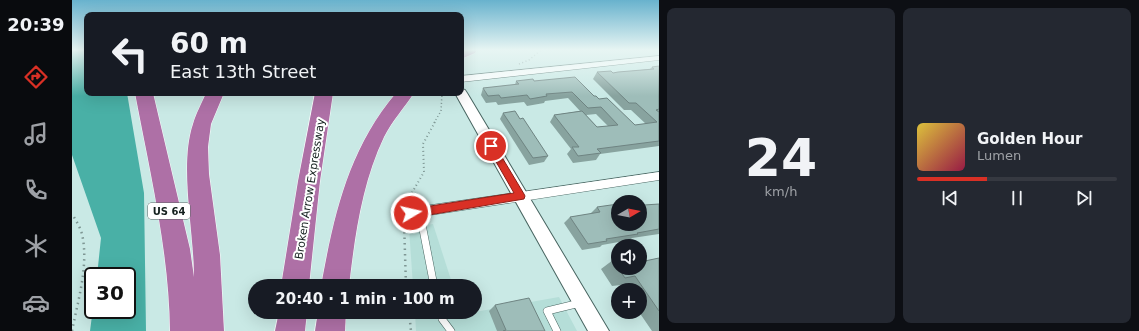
<!DOCTYPE html>
<meta charset="utf-8">
<style>
:root{--surface:#171b24;--page:#242831;--text:#f1f3f6;--muted:#9ea1a6;--line:#363941;--accent:#d93025}
body{margin:0;font-family:"DejaVu Sans",sans-serif;background:var(--page);color:var(--text);height:100vh;display:flex;flex-direction:column;font-size:15px;white-space:nowrap}
*{box-sizing:border-box;margin:0}
p{font-size:13px;color:var(--muted)}
.icon{flex:none;width:22px;height:22px;fill:none;stroke:currentColor;stroke-width:2;stroke-linecap:round;stroke-linejoin:round}
.map{position:relative;flex:1;overflow:hidden}
.side{display:flex;flex-direction:column;gap:8px;padding:8px;background:#0d0f14;width:480px}
.side>*{flex:none}
.hud{position:absolute;left:12px;top:12px;width:380px;height:84px;border-radius:8px;box-shadow:0 4px 16px #0002;background:#171b24;color:var(--text);overflow:hidden}
.needle{width:26px;rotate:80deg}
.controls{position:absolute;left:539px;top:195px;display:grid;gap:8px}
.controls a{display:grid;place-items:center;width:36px;height:36px;border-radius:50%;background:var(--surface);box-shadow:0 4px 16px #0002;font-size:20px}
.speed{position:absolute;left:12px;top:267px;display:flex;gap:8px;font-size:20px;font-weight:700;text-align:center}
.speed>*{display:grid;place-content:center;width:52px;height:52px;border-radius:50%;background:var(--surface);box-shadow:0 4px 16px #0002;line-height:1}
.speed .limit{border:2px solid #111;border-radius:6px;background:#fff;color:#111}
.pin{position:absolute;display:grid;place-items:center;width:34px;height:34px;color:#fff;margin:-17px;border:2px solid #fff;border-radius:50%;box-shadow:0 1px 4px #0007}
.me{position:absolute;width:44px;margin:-22px;rotate:81deg;stroke-linejoin:round;filter:drop-shadow(0 0 3px #0008)}
.turn{display:flex;align-items:center;gap:14px;height:84px;padding:0 20px;font-size:18px}
.turn .icon{width:52px;height:52px;stroke-width:2.5}
.turn b{display:block;font-size:28px;line-height:34px}
.side .widget{flex:1;display:flex;flex-direction:column;justify-content:center;gap:6px;min-width:0;padding:0 14px;border-radius:8px;background:var(--page)}
.side .dial{align-items:center;gap:0}
.dial b{font-size:52px;line-height:1}
.song{display:flex;align-items:center;gap:12px}
.cover{width:48px;height:48px;border-radius:6px;background:linear-gradient(135deg,hsl(50 70% 55%),hsl(340 70% 35%))}
.played{height:4px;border-radius:2px;background:linear-gradient(90deg,var(--accent) 35%,var(--line) 35%)}
.keys{display:flex;justify-content:space-around;direction:ltr}
.side .tiles{flex:1;display:grid;gap:8px;grid-template-columns:repeat(2,1fr)}
.trip{position:absolute;left:176px;top:279px;width:234px;height:40px;border-radius:20px;background:var(--surface);box-shadow:0 4px 16px #0002;font-weight:600;line-height:40px;text-align:center}
main{display:flex;flex:1;min-height:0}
.dock{display:flex;flex-direction:column;width:72px;justify-content:space-around;align-items:center;background:#090b0e;color:var(--muted)}
.dock .icon{width:28px;height:28px}
.dock .current{color:var(--accent)}
.dock b{font-size:18px;color:var(--text)}
.map>svg:first-child{display:block}
.built{fill:#b5ded8}
.forest{fill:#49b0a6}
.lines{fill:none;stroke-linecap:round;stroke-linejoin:round}
.service-far1-casing{stroke:#486561;stroke-width:7}
.service-casing{stroke:#486561;stroke-width:8}
.minor-casing{stroke:#486561;stroke-width:1}
.tertiary-casing{stroke:#486561;stroke-width:2}
.motorway-casing{stroke:#fff;stroke-width:1}
.path-far2{stroke:#7e9693;stroke-width:1.5;stroke-dasharray:1 2.5;stroke-linecap:butt}
.path-far1{stroke:#7e9693;stroke-width:2;stroke-dasharray:1 3;stroke-linecap:butt}
.path{stroke:#7e9693;stroke-width:2.5;stroke-dasharray:1.5 4;stroke-linecap:butt}
.service-far1{stroke:#fff;stroke-width:5.5}
.service{stroke:#fff;stroke-width:7}
.minor{fill:#fff;fill-rule:evenodd}
.tertiary{fill:#fff;fill-rule:evenodd}
.motorway{fill:#ae70a6;fill-rule:evenodd}
.wall{fill:#88a39f;fill-rule:evenodd}
.building{fill:#9ebdb9;stroke:#6f8482}
.route{fill:#d93025;stroke:#8d1f18}
.labels{text-anchor:middle;dominant-baseline:central;stroke-width:4;stroke-linejoin:round;paint-order:stroke}
.shield{fill:#fff;stroke:#5a6362;stroke-width:1}
.shield-label{font-size:10px;font-weight:bold;fill:#14201e}
.street-label{font-size:11px;fill:#14201e;stroke:#fff}
</style>
<main>
<nav class="dock">
<b>20:39</b>
<svg class="icon current" aria-label="directions" viewBox="0 0 24 24"><path d="M12 3l9 9-9 9-9-9zM9 14v-3h6M13 9l2 2-2 2"/></svg>
<svg class="icon" aria-label="music" viewBox="0 0 24 24"><path d="M9 18V5l10-2v13"/><circle cx="6" cy="18" r="3"/><circle cx="16" cy="16" r="3"/></svg>
<svg class="icon" aria-label="phone" viewBox="0 0 24 24"><path d="M5 4h4l2 5-3 2q2 4 5 5l2-3 5 2v4C11 20 4 13 5 4z"/></svg>
<svg class="icon" aria-label="climate" viewBox="0 0 24 24"><path d="M12 3v18M4 7l16 10M4 17L20 7"/></svg>
<svg class="icon" aria-label="car" viewBox="0 0 24 24"><path d="M5 17H2v-5l4-1 3-4h7l3 4 3 1v5h-3M9 17h6M6 11h13"/><circle cx="7" cy="17" r="2"/><circle cx="17" cy="17" r="2"/></svg>
</nav>
<div class="map">
<svg width="587" height="331" viewBox="0 0 587 331">
<rect width="100%" height="100%" fill="#c9e9e5"/>
<g class="built">
<path d="M361 224 381 286H341L337 228Z"/>
<path d="M487 297 505 331H344L343 312H390L391 314Z"/>
</g>
<path class="forest" d="M0 50H15V93H55L72 193 74 331H18L21 308V310H55V276H25L29 238 0 155Z"/>
<g class="lines">
<defs>
<path id="service-far1" d="M348 212 349 215"/>
<g id="service">
<path d="M348 214 362 286"/>
<path d="M369 312 370 319 379 331"/>
<path d="M485 331 475 311 508 303"/>
</g>
<g id="minor">
<path d="M587 56V60L389 82V76Z"/>
<path d="M587 172V180L339 218 335 217 333 213 335 209 339 208Z"/>
</g>
<path id="tertiary" d="M389 89 393 90 395 93 537 331H516L383 93H389Z"/>
<g id="motorway">
<path d="M389 50H405L403 53 389 59Z"/>
<path d="M63 93H81L118 249 122 277C122 231 107 166 121 124 124 113 130 103 134 93H152L139 124 136 147 137 174 148 255 152 331H98C97 251 78 172 63 93Z"/>
<path d="M243 93H261L248 181 237 286H209L226 181Z"/>
<path d="M324 93H342C332 108 320 121 312 137 290 183 283 235 277 286H249C262 215 276 150 324 93Z"/>
<path d="M207 312H235L233 331H203Z"/>
<path d="M246 312H274L273 331H243Z"/>
</g>
</defs>
<use href="#service-far1" class="service-far1-casing"/>
<use href="#service" class="service-casing"/>
<use href="#minor" class="minor-casing"/>
<use href="#tertiary" class="tertiary-casing"/>
<use href="#motorway" class="motorway-casing"/>
<g class="path-far2">
<path d="M447 64 457 60 469 50"/>
<path d="M362 123 369 111 370 93"/>
</g>
<path class="path-far1" d="M334 203 352 172 351 144 363 122"/>
<g class="path">
<path d="M332 221 334 286"/>
<path d="M337 312 339 331"/>
<path d="M0 331C6 300 17 265 10 234 8 227 4 220 0 214"/>
</g>
<use href="#service-far1" class="service-far1"/>
<use href="#service" class="service"/>
<use href="#minor" class="minor"/>
<use href="#tertiary" class="tertiary"/>
<use href="#motorway" class="motorway"/>
</g>
<g class="wall">
<path d="M587 66V146L528 154 524 160 501 163 495 154 499 149 478 122 482 115 508 111 496 98 473 101 472 103 455 106 452 102 426 105 424 102 414 103 409 95 411 88 443 85 444 81H462L522 96 527 99 563 125 574 124 559 110H552L521 79 525 72 541 73 578 69 580 67ZM524 114 536 126 525 127 514 115Z"/>
<path d="M431 113 476 156 472 162 457 165 428 119Z"/>
<path d="M587 204V234L560 238 558 240 530 245 528 247 510 250 492 223 498 217 518 214 525 207 578 205Z"/>
<path d="M587 258V331H580L567 312H568V290H553L549 285 540 286 529 269 541 260 546 268Z"/>
<path d="M423 305 473 331H425L417 311Z"/>
</g>
<g class="building">
<path d="M587 66V109L584 110 587 112V141L525 149 529 153 506 156 500 147H507L482 115 510 111 525 127 546 125 529 107 516 108 500 92 474 94 475 96 458 99 455 95 429 98 427 95 416 96 411 88 447 84 444 81 461 79 462 81 503 77 522 96H524L527 99 535 98 563 125 585 122 564 103H557L525 72 539 71 541 73 546 72 582 69 580 67Z"/>
<path d="M443 111 448 119 451 118 476 156 461 158 431 113Z"/>
<path d="M567 200 572 205 587 204V229L565 233 566 234 534 239 535 241 516 244 498 217 528 212 525 207 546 204V224H568V202H557Z"/>
<path d="M587 258V311L563 276 553 278 546 268H568V262Z"/>
<path d="M546 259V268L541 260Z"/>
<path d="M457 298 473 331H431L434 330 423 305Z"/>
</g>
<linearGradient id="sky" x2="0" y2="1"><stop stop-color="#68b2cd"/><stop offset="0.52" stop-color="#e7f5f3"/><stop offset="1" stop-color="#e7f5f3" stop-opacity="0"/></linearGradient>
<rect width="587" height="96" fill="url(#sky)"/>
<path class="route" d="M419 143 422 144 452 194 453 196 452 199 339 218 335 216 334 213 335 210 339 209 442 193 415 146Z"/>
<g class="labels">
<rect class="shield" x="76" y="203" width="42" height="16" rx="3"/>
<g class="shield-label">
<text x="97" y="211">US 64</text>
</g>
<g class="street-label">
<text transform="translate(238 189) rotate(-81)">Broken Arrow Expressway</text>
</g>
</g>
</svg>
<div class="controls">
<a><svg class="needle" viewBox="-14 -14 28 28"><path d="M0-13l5 13h-10z" fill="#e53935"/><path d="M0 13l5-13h-10z" fill="#9ea1a6"/></svg></a>
<a><svg class="icon" aria-label="sound" viewBox="0 0 24 24"><path d="M4 9h4l5-4v14l-5-4H4zM17 9q2 3 0 6"/></svg></a>
<a>+</a>
</div>
<div class="speed"><div class="limit">30</div></div>
<div class="pin" style="left:419px;top:146px;background:#d93025"><svg class="icon" aria-label="arrive" viewBox="0 0 24 24"><path d="M6 21V4h12l-3 4 3 4H6"/></svg></div>
<svg class="me" style="left:339px;top:213px" viewBox="-20 -20 40 40"><circle r="17" fill="#d93025" stroke="#fff" stroke-width="3"/><path d="M0-11L8 9 0 5-8 9z" fill="#fff"/></svg>
<div class="trip">20:40 · 1 min · 100 m</div>
<div class="hud">
<div class="turn"><svg class="icon" aria-label="left" viewBox="0 0 24 24"><path d="M17 20v-9H6M10 6l-5 5 5 5"/></svg><div><b>60 m</b>East 13th Street</div></div>
</div>
</div>
<section class="side">
<div class="tiles">
<div class="widget dial"><b>24</b><p>km/h</p></div>
<div class="widget">
<div class="song"><i class="cover"></i><div><b>Golden Hour</b><p>Lumen</p></div></div>
<div class="played"></div>
<div class="keys"><svg class="icon" aria-label="previous" viewBox="0 0 24 24"><path d="M18 5L8 12l10 7zM5 5v14"/></svg><svg class="icon" aria-label="pause" viewBox="0 0 24 24"><path d="M8 5v14M16 5v14"/></svg><svg class="icon" aria-label="next" viewBox="0 0 24 24"><path d="M6 5l10 7-10 7zM19 5v14"/></svg></div>
</div>
</div>
</section>
</main>
